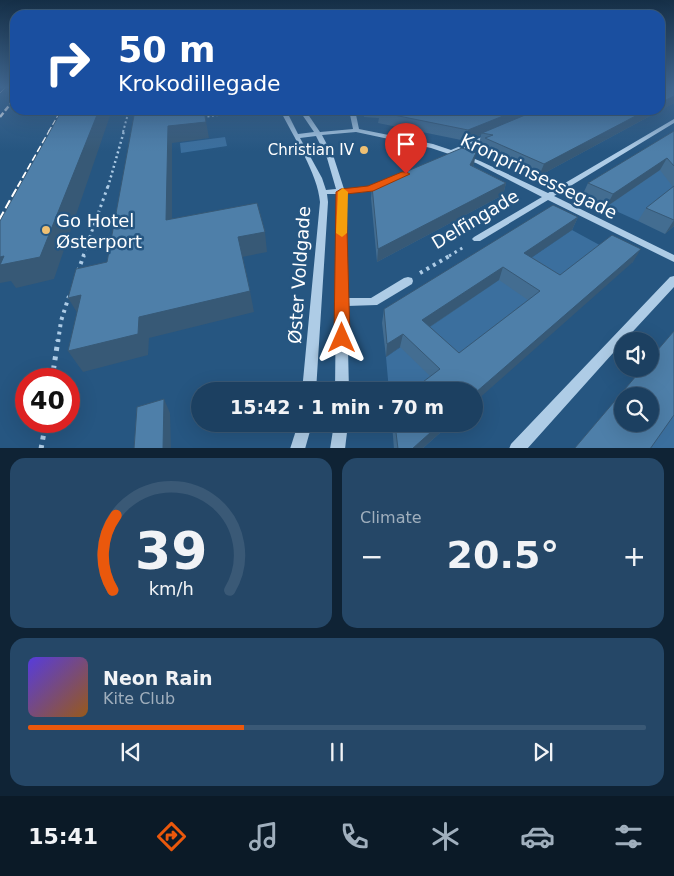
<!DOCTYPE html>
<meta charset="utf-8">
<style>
:root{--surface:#1c4061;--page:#254767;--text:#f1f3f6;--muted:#a0afbd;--line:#3a5976;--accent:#ea580c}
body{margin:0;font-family:"DejaVu Sans",sans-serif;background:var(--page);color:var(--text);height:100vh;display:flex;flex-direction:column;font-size:19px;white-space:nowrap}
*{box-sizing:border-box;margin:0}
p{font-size:16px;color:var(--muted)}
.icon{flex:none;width:28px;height:28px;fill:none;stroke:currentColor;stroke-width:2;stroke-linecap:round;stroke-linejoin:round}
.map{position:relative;height:448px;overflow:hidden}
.sheet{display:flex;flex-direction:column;gap:10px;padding:10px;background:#0f2335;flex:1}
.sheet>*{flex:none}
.hud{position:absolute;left:10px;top:10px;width:655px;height:105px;border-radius:15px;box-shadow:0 5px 20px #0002,0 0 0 1px var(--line);background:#1a4fa0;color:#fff;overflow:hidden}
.tools{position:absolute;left:614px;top:332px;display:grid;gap:10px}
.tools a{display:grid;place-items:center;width:45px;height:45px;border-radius:50%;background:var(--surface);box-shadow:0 5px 20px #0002,0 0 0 1px var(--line);font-size:25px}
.speed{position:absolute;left:15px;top:368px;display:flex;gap:10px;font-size:25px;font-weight:700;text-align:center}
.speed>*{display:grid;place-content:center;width:65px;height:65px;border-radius:50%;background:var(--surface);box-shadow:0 5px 20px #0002,0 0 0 1px var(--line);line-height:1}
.speed .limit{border:8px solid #d22;background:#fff;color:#111}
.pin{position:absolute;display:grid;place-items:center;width:42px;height:42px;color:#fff;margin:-51px -21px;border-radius:50% 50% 50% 0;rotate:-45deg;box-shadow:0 0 5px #0007}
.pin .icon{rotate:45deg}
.me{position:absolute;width:55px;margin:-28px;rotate:0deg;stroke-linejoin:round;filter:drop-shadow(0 0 4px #0008)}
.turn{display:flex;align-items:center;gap:18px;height:105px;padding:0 25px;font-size:22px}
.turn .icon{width:65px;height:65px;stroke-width:2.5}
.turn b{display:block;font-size:35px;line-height:42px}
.big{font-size:38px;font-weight:800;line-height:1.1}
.sheet .widget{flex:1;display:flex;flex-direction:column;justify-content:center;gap:8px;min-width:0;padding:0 18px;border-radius:15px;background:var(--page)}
.sheet .dial{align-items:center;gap:0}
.dial svg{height:130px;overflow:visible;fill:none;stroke:var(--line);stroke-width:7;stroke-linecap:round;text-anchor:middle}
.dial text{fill:var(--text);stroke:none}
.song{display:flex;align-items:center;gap:15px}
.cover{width:60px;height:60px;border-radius:8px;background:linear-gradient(135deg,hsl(250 70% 55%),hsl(30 70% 35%))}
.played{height:5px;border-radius:2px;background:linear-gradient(90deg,var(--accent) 35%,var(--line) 35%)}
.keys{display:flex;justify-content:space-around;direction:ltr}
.heat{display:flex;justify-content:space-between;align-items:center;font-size:28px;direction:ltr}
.sheet .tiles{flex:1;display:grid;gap:10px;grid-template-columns:1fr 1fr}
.widget:last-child{grid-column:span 2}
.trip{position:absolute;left:191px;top:382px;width:292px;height:50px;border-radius:25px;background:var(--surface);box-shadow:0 5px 20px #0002,0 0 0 1px var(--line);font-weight:800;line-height:50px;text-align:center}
.tabs{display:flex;height:80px;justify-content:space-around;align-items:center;background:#0b1a27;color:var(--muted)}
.tabs .icon{width:35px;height:35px}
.tabs .selected{color:var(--accent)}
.tabs b{font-size:22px;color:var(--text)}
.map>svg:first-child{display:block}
.green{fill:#3b6f9e}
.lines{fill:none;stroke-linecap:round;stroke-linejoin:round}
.path-far4{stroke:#aecce6;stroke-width:2;stroke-dasharray:2 2.5;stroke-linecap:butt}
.path-far3{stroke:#aecce6;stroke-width:2.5;stroke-dasharray:2 3;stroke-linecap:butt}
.path-far2{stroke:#aecce6;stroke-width:3;stroke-dasharray:2.5 4;stroke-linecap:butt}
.path-far1{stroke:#aecce6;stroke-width:4;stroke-dasharray:3 4.5;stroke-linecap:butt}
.path{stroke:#aecce6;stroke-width:5;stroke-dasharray:4 5.5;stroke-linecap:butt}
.minor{fill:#aecce6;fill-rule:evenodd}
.tram{stroke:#fff;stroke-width:1}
.rail-far2{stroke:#fff;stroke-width:2.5;stroke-dasharray:5.5 2.5;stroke-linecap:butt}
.rail-far1{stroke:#fff;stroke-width:3;stroke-dasharray:7 3;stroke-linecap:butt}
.rail{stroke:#fff;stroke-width:4;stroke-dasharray:9 4;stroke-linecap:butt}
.wall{fill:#436d91;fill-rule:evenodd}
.shaded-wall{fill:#375976}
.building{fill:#4e7fa9;stroke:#375976;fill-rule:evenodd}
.route{fill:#ea580c;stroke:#983908}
.slow{fill:#f59e0b}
.poi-dot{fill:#efc073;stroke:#265681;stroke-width:2}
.labels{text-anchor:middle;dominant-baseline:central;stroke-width:5;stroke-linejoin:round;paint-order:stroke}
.far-poi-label{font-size:15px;fill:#fff;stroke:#265681;text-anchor:end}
.street-label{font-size:18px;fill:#fff;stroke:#265681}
.poi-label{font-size:18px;fill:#fff;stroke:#265681;text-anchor:start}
</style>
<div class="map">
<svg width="674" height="449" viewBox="0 0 674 449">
<rect width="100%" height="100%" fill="#265681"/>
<g class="green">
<path d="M225 137 227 146 181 153 180 143Z"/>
<path d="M674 159V192L638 221 605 206Z"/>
<path d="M572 230 605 248 424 391H389L386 357Z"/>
<path d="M674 406V448H644Z"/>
</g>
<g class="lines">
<g class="path-far4">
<path d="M112 112 124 110"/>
<path d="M203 117 257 110"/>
<path d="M123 132 129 110"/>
</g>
<path class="path-far3" d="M108 187 124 131"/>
<g class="path-far2">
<path d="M83 256 108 186"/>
<path d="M449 256 464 247"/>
</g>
<g class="path-far1">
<path d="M78 271 84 255"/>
<path d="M420 273 451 255"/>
<path d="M58 342 61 321 69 296"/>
</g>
<g class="path">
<path d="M52 379 58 340"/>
<path d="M41 449 46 421"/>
</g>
<g class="minor">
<path d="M280 110H286L298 134 314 132 299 110H305L320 132 353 129 349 110H355L359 129 433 144 451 150 489 134H493V136L457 152 480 161 548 193 674 119V123L554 196 674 255V262L548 200 480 241H474L472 239 474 237 542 197 476 163 431 148 356 132 322 135 334 158 344 189 363 188 382 182 386 184 385 186 364 192 345 193 347 298H371L404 278 408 277 412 278 413 281 412 284 377 305 347 306 349 391H335L337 194H327L328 202 316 391H302L320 202C318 174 293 136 280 110ZM316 136 327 158 336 189 326 190 322 178 300 138Z"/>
<path d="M674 276V287L624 341H622V343L527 449H509L511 444 670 277Z"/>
<path d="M298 424H312L305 449H290Z"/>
<path d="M334 424H348L345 449H330Z"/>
</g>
<path class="tram" d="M0 93 5 88"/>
<g class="rail-far2">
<path d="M0 117 15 98"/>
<path d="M49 132 62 110"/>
</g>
<path class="rail-far1" d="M18 187 50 131"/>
<path class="rail" d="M0 220 19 186"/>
</g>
<g class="wall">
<path d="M674 88V103L539 176 482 150 483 145 479 144 481 135 466 141 378 123 379 118 364 117V110H660Z"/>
<path d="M674 131V226L665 234 638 221 646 208 673 187 660 170 606 207 582 196 588 183Z"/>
<path d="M474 164 473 166 506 183 503 195 377 262 371 198 372 186Z"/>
<path d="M578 217 572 230 532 257 560 275 633 262 430 376 400 347 386 357 382 323 384 309ZM499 280 528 300 459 353 430 327Z"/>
<path d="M392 424H450L422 449H394Z"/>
</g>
<g class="shaded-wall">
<path d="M674 96V103L539 176 544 164 647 110H660V103Z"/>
<path d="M99 110H112L54 279 16 288 11 281 0 283V257L4 256Z"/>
<path d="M204 110 209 138 172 143V240L166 220 168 126Z"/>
<path d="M518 110H540L482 133 481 135 466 141 468 130Z"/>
<path d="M476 153 474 164 467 177 470 165Z"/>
<path d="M667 158 660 170 606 207 613 194Z"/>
<path d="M506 183 503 195 377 262 378 249Z"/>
<path d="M578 217 572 230 519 266 524 253Z"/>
<path d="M674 220V226L665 234Z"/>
<path d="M265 232 267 252 242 257 238 237Z"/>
<path d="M641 249 633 262 475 402V393Z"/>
<path d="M503 267 499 280 419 334 422 320Z"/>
<path d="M250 291 254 312 149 338 148 355 83 372 68 351 139 317Z"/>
<path d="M81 295V319L68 298Z"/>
<path d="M403 334 400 347 386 357 387 344Z"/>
<path d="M164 399 170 413 171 449H163Z"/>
<path d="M440 424H450L422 449H412Z"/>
</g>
<g class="building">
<path d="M660 88H674V96L660 103Z"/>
<path d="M62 110H99L40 257 0 265 4 256 0 257V221Z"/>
<path d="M135 110H204L206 122 168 126 166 220 257 203 265 232 238 237 250 291 139 317 138 334 68 351 81 295 68 298 76 269 107 262Z"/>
<path d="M379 110H518L468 130 379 112Z"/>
<path d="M537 110H647L544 164 485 138 493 135 482 133Z"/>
<path d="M674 131V166L667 158 613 194 588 183Z"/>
<path d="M462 148 476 153 470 165 506 183 378 249 372 186Z"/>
<path d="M674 186V220L646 208Z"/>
<path d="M553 205 578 217 524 253 560 275 612 235 641 249 475 393V391H411L440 369 403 334 387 344 384 309ZM503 267 540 291 459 353 422 320Z"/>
<path d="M674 331V415L650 449H574L642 369H650V359ZM622 396H650V424H622Z"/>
<path d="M164 399 163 449H134L137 407Z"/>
<path d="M395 424H440L412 449H398Z"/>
</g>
<linearGradient id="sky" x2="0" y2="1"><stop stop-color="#152f47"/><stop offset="0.58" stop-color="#416892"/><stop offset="1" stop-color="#416892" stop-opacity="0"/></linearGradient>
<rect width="674" height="151" fill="url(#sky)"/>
<path class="route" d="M402 172H406L410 174 373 191 346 194 350 338 348 342 342 344 337 342 334 338 336 192 341 189 368 186Z"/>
<path class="slow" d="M343 188 348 192 347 233 342 237 336 233 338 192Z"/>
<g class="poi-dot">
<circle cx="364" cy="150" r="5"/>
<circle cx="46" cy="230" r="5"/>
</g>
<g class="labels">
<g class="far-poi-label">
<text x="354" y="150">Christian IV</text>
</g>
<g class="street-label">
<text transform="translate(539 176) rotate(26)">Kronprinsessegade</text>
<text transform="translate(475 219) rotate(-31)">Delfingade</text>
<text transform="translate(299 275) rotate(-86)">Øster Voldgade</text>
</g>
<g class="poi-label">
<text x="56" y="220">Go Hotel<tspan x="56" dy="21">Østerport</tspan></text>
</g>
</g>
</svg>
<div class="tools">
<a><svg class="icon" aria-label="sound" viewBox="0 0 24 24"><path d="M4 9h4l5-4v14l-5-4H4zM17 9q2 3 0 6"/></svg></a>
<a><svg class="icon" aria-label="search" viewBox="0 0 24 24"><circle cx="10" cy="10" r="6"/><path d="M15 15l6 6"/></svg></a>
</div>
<div class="speed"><div class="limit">40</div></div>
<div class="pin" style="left:406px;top:174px;background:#d93025"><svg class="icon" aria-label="arrive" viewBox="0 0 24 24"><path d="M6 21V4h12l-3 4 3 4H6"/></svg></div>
<svg class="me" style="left:342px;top:338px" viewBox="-20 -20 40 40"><path d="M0-17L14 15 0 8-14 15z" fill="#ea580c" stroke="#fff" stroke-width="4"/></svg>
<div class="trip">15:42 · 1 min · 70 m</div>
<div class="hud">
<div class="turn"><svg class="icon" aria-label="right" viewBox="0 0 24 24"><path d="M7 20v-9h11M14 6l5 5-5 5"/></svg><div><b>50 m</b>Krokodillegade</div></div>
</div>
</div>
<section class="sheet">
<div class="tiles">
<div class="widget dial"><svg viewBox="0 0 100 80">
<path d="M14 69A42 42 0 1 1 86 69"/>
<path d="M14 69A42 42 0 0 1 16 23" stroke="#ea580c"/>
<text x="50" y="56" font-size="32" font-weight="700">39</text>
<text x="50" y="72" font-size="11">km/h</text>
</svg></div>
<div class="widget"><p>Climate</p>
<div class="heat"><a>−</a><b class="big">20.5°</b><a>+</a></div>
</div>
<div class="widget">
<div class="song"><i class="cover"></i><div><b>Neon Rain</b><p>Kite Club</p></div></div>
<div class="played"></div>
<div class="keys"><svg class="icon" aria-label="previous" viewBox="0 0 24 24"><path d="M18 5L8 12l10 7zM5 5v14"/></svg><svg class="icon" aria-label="pause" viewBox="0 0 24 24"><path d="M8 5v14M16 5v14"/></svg><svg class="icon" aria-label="next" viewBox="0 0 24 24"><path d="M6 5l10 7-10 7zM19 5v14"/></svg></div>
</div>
</div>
</section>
<nav class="tabs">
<b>15:41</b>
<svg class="icon selected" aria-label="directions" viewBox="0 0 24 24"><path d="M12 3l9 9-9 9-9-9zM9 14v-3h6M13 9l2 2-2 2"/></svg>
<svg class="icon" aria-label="music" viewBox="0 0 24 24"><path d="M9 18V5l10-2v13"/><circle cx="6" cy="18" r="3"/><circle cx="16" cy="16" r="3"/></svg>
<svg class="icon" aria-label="phone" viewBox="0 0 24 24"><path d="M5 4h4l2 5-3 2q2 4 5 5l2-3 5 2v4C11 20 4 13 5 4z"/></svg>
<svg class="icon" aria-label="climate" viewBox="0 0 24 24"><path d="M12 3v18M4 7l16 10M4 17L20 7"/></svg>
<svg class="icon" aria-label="car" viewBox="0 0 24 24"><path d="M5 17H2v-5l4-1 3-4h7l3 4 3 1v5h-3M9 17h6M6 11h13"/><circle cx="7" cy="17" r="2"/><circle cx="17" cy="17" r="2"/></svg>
<svg class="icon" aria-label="filters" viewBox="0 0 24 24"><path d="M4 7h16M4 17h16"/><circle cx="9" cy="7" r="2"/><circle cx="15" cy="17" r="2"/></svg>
</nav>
